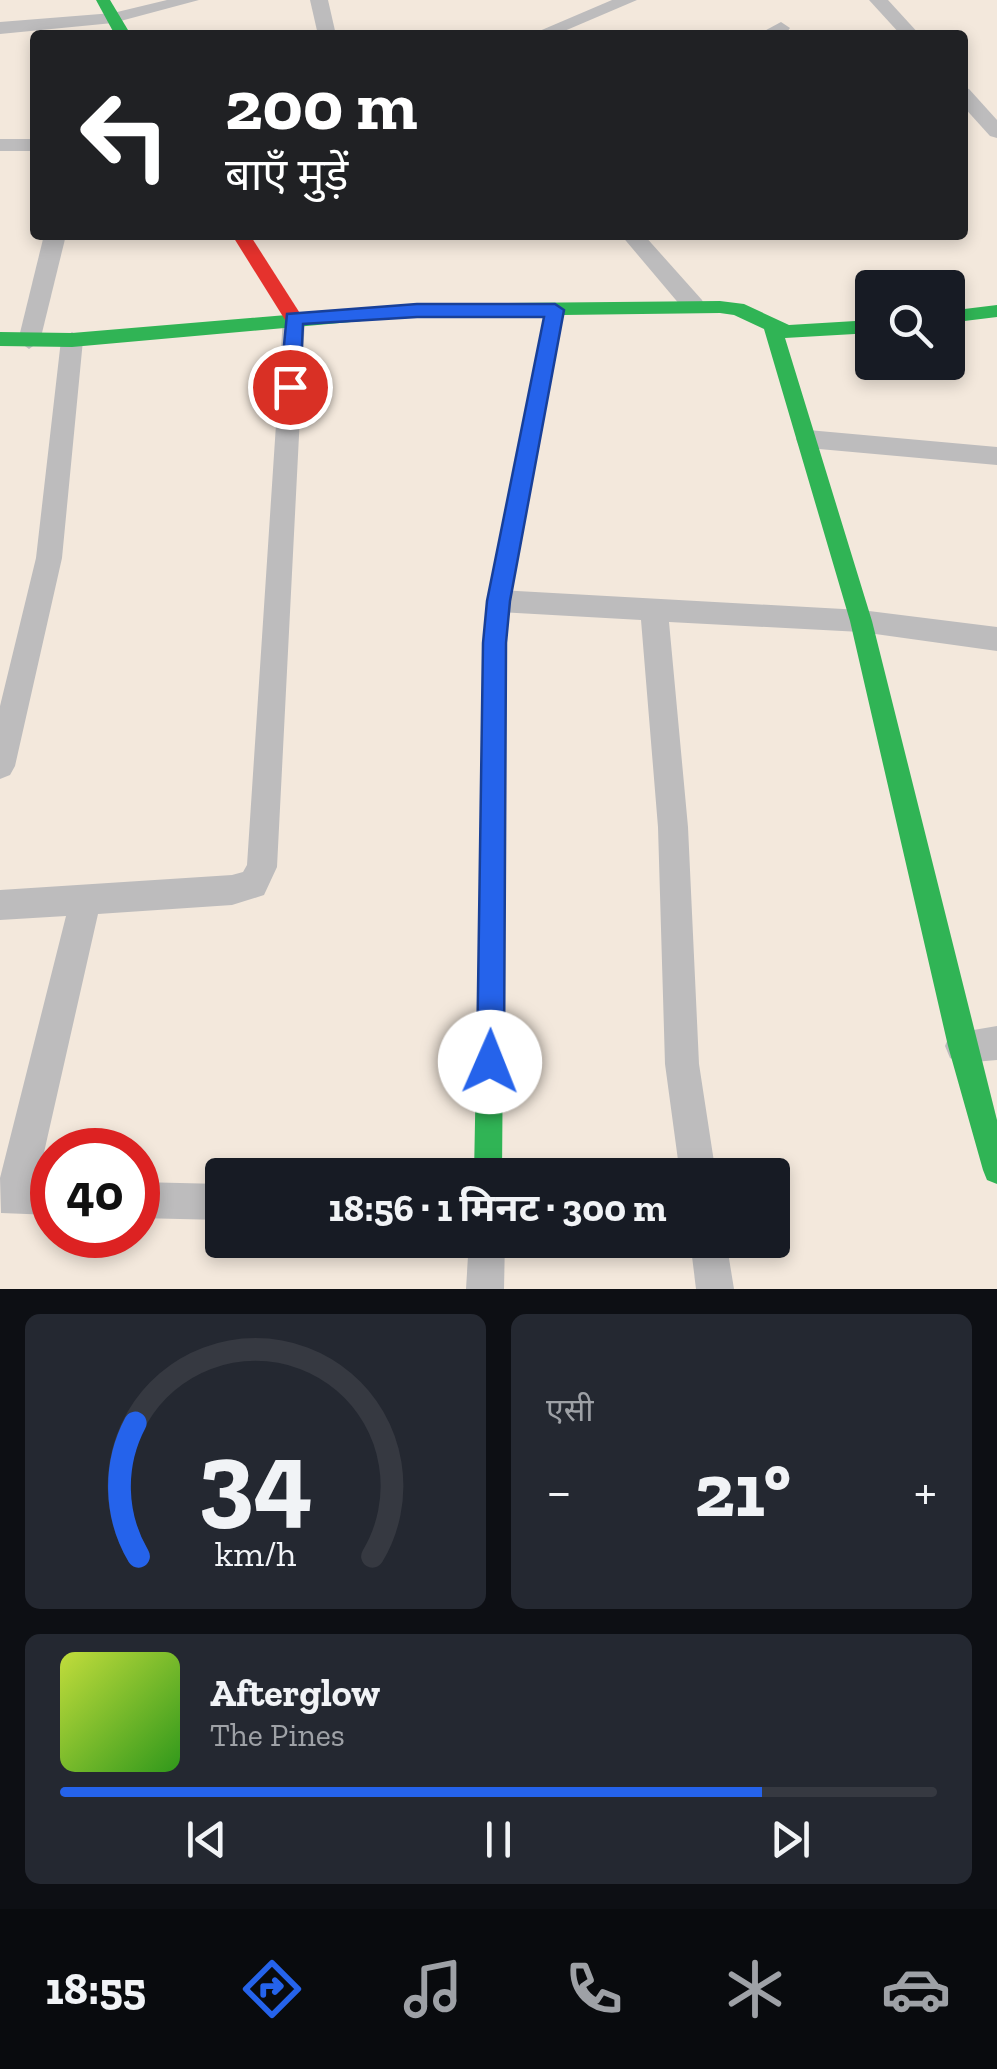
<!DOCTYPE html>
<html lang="hi">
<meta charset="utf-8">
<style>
:root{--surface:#171b24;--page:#242831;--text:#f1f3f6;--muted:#9ea1a6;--line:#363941;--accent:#2563eb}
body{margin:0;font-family:"Zilla Slab","Noto Sans Devanagari",serif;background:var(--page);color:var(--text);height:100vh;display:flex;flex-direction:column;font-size:38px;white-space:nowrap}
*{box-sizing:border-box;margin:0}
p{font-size:32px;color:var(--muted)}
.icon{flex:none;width:55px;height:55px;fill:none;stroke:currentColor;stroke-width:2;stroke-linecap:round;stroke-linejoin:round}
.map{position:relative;height:1289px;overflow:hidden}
.side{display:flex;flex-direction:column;gap:25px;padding:25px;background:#0d0f14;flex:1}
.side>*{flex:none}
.banner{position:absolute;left:30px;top:30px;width:938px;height:210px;border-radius:10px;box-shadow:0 5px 15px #0003;background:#202124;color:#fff;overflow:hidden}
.controls{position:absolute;left:855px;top:270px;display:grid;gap:20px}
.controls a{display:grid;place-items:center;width:110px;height:110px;border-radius:10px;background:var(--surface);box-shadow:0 5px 15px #0003;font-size:50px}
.speed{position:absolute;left:30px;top:1128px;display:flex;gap:20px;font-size:50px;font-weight:700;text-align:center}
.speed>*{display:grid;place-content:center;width:130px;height:130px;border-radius:50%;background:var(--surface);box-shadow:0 5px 15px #0003;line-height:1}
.speed .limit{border:15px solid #d22;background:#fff;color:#111}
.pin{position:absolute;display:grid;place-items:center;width:85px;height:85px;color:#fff;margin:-42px;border:5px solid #fff;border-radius:50%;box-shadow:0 2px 10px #0007}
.me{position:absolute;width:110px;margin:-55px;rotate:1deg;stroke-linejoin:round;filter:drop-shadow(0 0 8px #0008)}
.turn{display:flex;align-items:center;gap:35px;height:210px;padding:0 30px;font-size:45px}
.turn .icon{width:130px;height:130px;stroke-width:2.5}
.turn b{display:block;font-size:70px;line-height:85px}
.big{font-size:75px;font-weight:700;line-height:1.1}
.side .widget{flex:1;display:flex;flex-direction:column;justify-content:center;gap:15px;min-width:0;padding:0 35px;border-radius:15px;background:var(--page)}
.side .dial{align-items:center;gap:0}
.dial svg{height:260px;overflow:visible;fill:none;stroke:var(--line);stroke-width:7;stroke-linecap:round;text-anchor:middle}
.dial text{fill:var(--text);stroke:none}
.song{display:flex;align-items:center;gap:30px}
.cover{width:120px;height:120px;border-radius:15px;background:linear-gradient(135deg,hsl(70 70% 55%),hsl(110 70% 35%))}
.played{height:10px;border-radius:5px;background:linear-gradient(90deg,var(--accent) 80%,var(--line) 80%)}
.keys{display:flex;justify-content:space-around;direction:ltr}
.heat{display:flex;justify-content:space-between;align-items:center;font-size:55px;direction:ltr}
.side .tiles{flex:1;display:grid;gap:25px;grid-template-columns:1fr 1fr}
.widget:last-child{grid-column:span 2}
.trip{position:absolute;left:205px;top:1158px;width:585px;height:100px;border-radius:10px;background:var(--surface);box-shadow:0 5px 15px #0003;font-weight:700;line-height:100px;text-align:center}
.menu{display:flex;height:160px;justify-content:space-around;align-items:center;background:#090b0e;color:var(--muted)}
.menu .icon{width:70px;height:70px}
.menu .active{color:var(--accent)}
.menu b{font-size:45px;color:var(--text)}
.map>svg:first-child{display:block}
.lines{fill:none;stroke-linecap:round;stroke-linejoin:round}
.street{fill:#bdbcbd;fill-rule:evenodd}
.fast{fill:#30b455;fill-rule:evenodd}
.jam{fill:#e5322d;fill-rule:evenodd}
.route{fill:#2563eb;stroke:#184099;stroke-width:2.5}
</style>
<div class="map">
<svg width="997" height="1289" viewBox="0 0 997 1289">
<rect width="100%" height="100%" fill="#f3e8dc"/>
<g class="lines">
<g class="street">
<path d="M167 0H199L113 23 0 34V22L113 13Z"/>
<path d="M310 0H328L336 35H318Z"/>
<path d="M612 0H637L555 35H530Z"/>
<path d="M869 0H888L920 35H901Z"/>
<path d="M781 22 790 28 787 32 757 35Z"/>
<path d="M962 87 969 89 997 120V138L990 136 962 105Z"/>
<rect x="0" y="139" width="35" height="12"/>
<path d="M44 235H66L40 341 29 349 18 341Z"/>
<path d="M621 235H644L702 300 705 306 702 312H686Z"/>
<path d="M294 310 305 318 277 867 264 895 232 905 98 914 38 1179H52V1215L1 1213 0 1178 66 916 0 920V890L232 875 243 872 247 865 283 318Z"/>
<path d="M72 332 83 340 62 558 15 766 10 775 0 779V706L36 558 61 340Z"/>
<path d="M808 430 997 447V465L808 448 799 446 796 439 799 432Z"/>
<path d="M499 590 861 610 997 627V651L861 632 669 622 688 827 699 1064 716 1175H680L665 1064 658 827 641 620 499 612 490 609 486 601 490 593Z"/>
<path d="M997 1026V1060L962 1063 950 1058 945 1046 950 1034Z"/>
<path d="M138 1182 222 1184V1220L138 1218Z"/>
<path d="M469 1240H505L504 1289H466Z"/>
<path d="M690 1240H726L734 1289H696Z"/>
</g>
<g class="fast">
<path d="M96 0H110L131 35H115Z"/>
<path d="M720 301 744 304 789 325 872 320V333L785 338 872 621 997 1120V1184L987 1180 983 1170 948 1046 850 621 764 329 734 315 720 313 563 315 510 601 506 643 502 1175H474L484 643 488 601 545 315 417 316 72 347 0 346V332L72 333 417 304Z"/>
<path d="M997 305V317L948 323V311Z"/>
</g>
<path class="jam" d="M232 235H250L303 318 301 323H287Z"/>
</g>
<path class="route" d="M417 304H555L564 310 510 601 506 643 504 1062 500 1071 490 1075 481 1071 477 1062 483 643 487 601 544 317H417L303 324 300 387 290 394 280 387 287 314Z"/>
</svg>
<div class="controls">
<a><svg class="icon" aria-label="search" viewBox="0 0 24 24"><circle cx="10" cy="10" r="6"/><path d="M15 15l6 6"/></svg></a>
</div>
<div class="speed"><div class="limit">40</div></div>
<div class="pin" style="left:290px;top:387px;background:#d93025"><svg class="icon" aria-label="arrive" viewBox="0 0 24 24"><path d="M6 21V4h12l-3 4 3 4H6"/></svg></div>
<svg class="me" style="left:490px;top:1062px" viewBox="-20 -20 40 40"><circle r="19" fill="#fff"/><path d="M0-13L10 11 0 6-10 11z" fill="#2563eb"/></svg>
<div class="trip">18:56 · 1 मिनट · 300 m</div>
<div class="banner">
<div class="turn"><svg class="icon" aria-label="left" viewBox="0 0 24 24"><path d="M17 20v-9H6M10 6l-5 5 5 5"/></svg><div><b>200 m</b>बाएँ मुड़ें</div></div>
</div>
</div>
<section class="side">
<div class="tiles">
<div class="widget dial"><svg viewBox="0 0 100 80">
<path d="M14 69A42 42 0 1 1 86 69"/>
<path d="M14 69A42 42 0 0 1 13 28" stroke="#2563eb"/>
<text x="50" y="56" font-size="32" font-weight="700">34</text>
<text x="50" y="72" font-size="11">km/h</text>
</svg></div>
<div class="widget"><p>एसी</p>
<div class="heat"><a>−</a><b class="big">21°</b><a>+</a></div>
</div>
<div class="widget">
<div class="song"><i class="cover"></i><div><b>Afterglow</b><p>The Pines</p></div></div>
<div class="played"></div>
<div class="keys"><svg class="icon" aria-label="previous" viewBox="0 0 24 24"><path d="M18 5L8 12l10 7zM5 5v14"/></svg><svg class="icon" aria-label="pause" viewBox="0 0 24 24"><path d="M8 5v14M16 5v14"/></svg><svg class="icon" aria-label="next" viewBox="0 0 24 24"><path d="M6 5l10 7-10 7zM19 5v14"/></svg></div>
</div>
</div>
</section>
<nav class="menu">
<b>18:55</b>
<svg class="icon active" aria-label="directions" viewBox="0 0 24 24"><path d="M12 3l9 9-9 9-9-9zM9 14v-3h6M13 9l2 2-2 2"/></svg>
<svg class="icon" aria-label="music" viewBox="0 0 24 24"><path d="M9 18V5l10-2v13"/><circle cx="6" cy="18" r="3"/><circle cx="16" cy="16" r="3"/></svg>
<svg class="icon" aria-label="phone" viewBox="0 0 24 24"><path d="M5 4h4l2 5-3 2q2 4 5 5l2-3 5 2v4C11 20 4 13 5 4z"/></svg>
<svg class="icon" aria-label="climate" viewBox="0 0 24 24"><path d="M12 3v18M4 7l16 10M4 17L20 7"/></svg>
<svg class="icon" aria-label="car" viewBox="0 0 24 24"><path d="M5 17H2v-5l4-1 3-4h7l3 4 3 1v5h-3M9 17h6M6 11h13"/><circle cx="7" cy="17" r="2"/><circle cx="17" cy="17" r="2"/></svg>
</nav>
